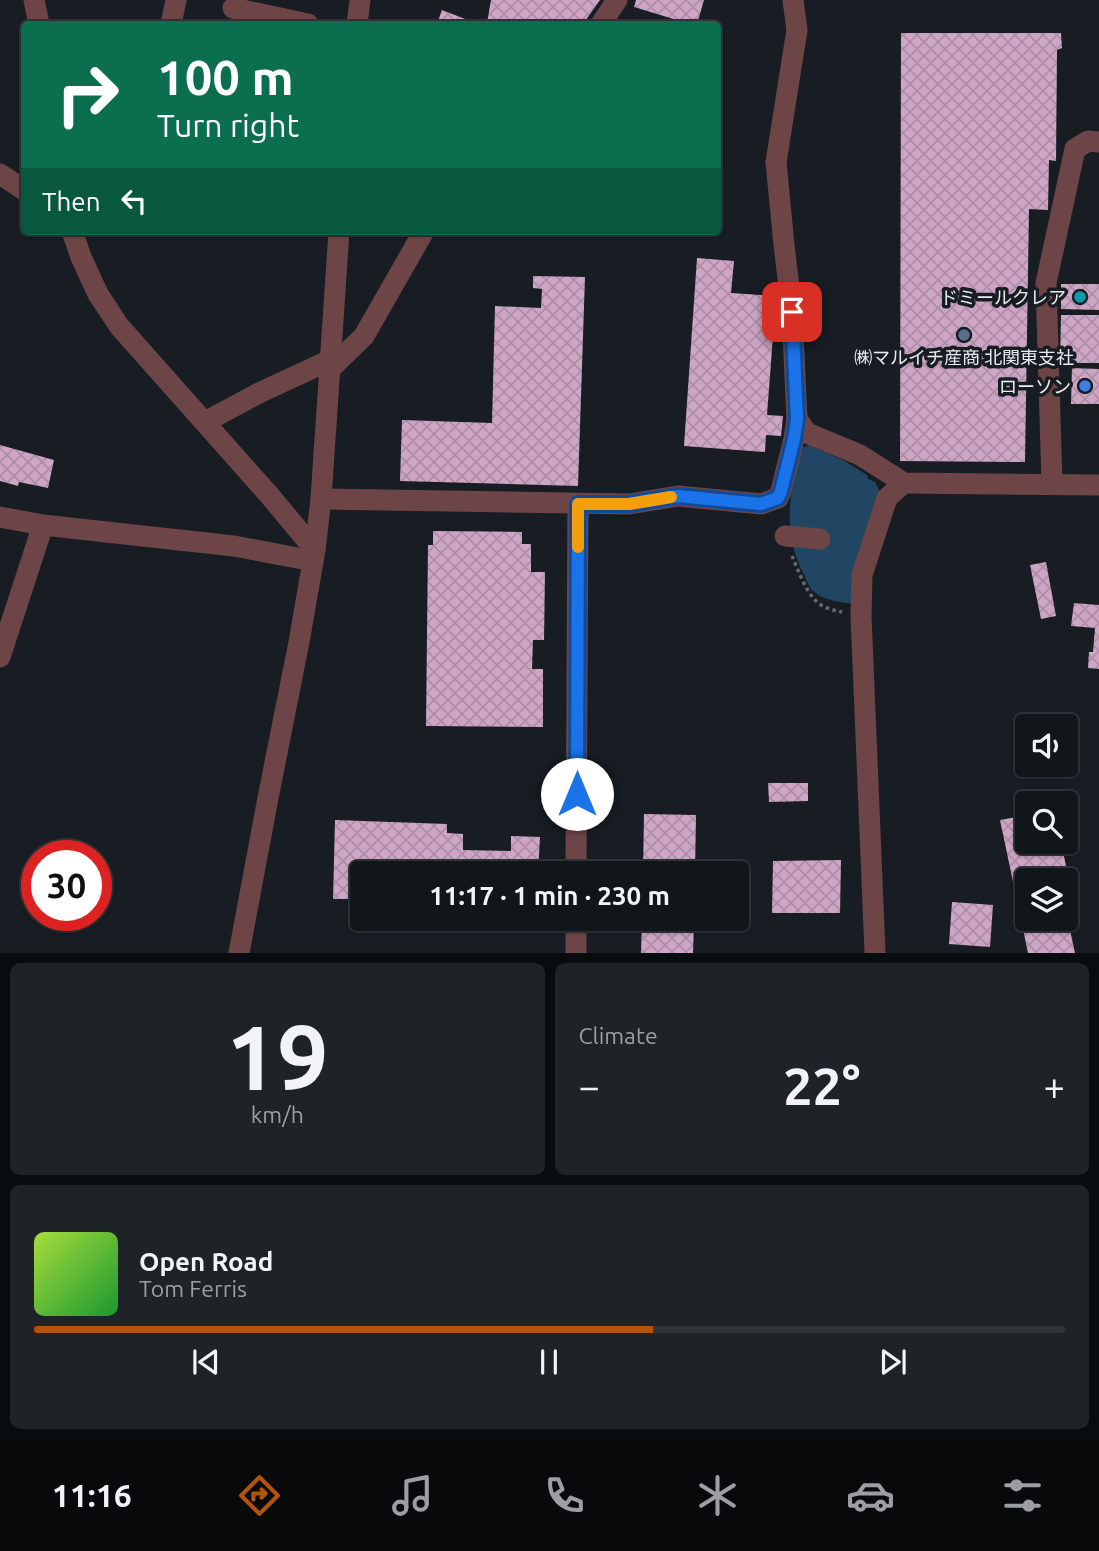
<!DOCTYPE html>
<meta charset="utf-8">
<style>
:root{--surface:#11161a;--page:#1e2327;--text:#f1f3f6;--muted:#9c9fa2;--line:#303539;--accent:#b45309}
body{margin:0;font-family:Ubuntu,"Noto Sans JP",sans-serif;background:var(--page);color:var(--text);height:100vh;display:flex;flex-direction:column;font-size:26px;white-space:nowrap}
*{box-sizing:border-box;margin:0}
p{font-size:23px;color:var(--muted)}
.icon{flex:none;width:38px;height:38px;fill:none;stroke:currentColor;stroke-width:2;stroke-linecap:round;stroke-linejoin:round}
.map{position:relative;height:953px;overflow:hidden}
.drawer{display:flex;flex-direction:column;gap:10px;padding:10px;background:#090c0e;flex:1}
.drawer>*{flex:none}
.hud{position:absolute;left:21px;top:21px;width:700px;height:214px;border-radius:7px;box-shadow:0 2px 5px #0004,0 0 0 2px var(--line);background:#0b6e4f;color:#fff;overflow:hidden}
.buttons{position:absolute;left:1015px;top:714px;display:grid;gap:14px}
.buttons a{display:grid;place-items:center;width:63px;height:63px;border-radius:7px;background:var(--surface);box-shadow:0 2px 5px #0004,0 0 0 2px var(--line);font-size:35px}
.speed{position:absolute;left:21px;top:840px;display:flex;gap:14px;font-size:35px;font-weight:700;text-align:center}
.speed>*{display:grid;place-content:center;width:91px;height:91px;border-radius:50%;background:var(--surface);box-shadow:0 2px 5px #0004,0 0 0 2px var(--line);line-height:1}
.speed .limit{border:10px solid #d22;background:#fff;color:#111}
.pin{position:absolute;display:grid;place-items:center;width:60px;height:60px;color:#fff;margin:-30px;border-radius:14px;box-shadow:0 4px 10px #0006}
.me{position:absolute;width:77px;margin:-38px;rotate:0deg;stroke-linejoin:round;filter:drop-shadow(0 0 5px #0008)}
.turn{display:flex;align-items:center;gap:24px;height:147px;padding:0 21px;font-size:32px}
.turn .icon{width:91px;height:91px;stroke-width:2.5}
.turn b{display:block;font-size:49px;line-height:60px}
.then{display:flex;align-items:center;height:66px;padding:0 21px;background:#0003;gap:14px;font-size:26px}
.big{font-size:52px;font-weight:700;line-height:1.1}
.drawer .tile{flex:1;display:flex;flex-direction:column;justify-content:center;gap:10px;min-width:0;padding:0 24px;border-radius:10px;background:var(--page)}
.drawer .dial{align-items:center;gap:0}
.dial b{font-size:91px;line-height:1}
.song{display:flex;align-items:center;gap:21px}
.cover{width:84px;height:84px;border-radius:10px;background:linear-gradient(135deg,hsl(80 70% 55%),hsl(130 70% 35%))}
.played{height:7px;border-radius:4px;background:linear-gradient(90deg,var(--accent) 60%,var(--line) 60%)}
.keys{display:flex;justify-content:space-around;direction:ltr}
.heat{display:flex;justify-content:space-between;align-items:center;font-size:38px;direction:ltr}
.drawer .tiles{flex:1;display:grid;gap:10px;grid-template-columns:1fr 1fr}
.tile:last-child{grid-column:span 2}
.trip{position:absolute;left:350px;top:861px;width:399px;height:70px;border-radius:7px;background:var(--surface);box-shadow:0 2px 5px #0004,0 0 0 2px var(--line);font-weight:700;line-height:70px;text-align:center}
.tab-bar{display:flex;height:112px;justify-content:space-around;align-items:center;background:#07090a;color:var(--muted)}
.tab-bar .icon{width:49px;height:49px}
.tab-bar .on{color:var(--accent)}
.tab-bar b{font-size:32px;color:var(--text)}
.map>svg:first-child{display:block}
.water{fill:#214663}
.building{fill:url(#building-cross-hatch);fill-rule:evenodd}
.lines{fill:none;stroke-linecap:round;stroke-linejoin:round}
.path{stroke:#666b70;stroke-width:3.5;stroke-dasharray:3.5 3.5;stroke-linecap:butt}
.minor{stroke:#6e4546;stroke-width:21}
.route-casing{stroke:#114b97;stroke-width:18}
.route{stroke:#1a73e8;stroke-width:12}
.slow{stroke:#f59e0b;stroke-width:12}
.culture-dot{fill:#0f9aa8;stroke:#171d23;stroke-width:2.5}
.service-dot{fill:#5c6f8a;stroke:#171d23;stroke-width:2.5}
.shop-dot{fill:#3f7fe0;stroke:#171d23;stroke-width:2.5}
.labels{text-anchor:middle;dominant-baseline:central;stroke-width:7;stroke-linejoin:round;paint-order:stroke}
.poi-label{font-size:18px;fill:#e7ecf0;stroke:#171d23;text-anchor:end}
</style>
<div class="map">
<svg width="1099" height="953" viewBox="0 0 1099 953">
<defs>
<pattern id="building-cross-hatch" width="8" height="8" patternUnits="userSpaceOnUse" patternTransform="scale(1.75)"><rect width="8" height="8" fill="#cfa5c5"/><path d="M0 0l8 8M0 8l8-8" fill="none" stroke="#ac8ea6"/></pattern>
</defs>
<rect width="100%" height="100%" fill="#171d23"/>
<path class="water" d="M809 445 843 460 867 475 868 479 875 482 881 494 853 604C841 602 821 600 812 590 808 586 805 576 802 571 782 528 790 492 801 448Z"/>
<g class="building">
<path d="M491 0H600L583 24H497L487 23Z"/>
<path d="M636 0H704L697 24H690L634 7Z"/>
<path d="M442 10 478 24H437Z"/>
<path d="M901 33H1061L1062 48 1057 50 1056 161 1049 160 1048 210 1029 209 1025 462 900 461Z"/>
<path d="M697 258 734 261 731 293 776 296 767 415 783 416 781 436 766 435 765 452 684 446Z"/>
<path d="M533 276 585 277 578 486 400 481 402 420 492 423 495 306 541 308 542 289 533 288Z"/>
<path d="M1061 284H1099V310L1061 309Z"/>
<path d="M1061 315H1099V363H1060Z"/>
<path d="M1072 368 1099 369V404H1071Z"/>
<path d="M0 445 54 460 48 488 19 482 18 486 0 481Z"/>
<path d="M433 531 522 532V544H531V572H545L544 640H533L532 669H543V727L426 726 428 545H433Z"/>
<path d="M1046 562 1056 616 1041 619 1030 565Z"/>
<path d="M1074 603 1099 605V669L1088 668 1089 652H1093L1095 628 1071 626Z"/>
<path d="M768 783H808V801L769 802Z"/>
<path d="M644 814 696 815 695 873H643Z"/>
<path d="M1027 815V842H1061L1079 928 1070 930 1075 953H1028L1000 820ZM1027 880H1066V919H1027Z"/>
<path d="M335 820 447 824V833L463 834V850L511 851V836L540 837 538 873H362V899H333Z"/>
<path d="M841 860 840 913H772L773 861Z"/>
<path d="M952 902 993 905 990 947 949 944Z"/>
<path d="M642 919H694L693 953H641Z"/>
</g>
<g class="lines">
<path class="path" d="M792 556C798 570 805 590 816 601 823 608 833 610 842 612"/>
<g class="minor">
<path d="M34 0 39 24"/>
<path d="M233 8 308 24"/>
<path d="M171 24 176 0"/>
<path d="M357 24 360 0"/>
<path d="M601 24 617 0"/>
<path d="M0 174 24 190"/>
<path d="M72 231 81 257 98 294 119 326 270 496 315 550"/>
<path d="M329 370 364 336 424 231"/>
<path d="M797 419 807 433 860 455 904 483 1099 485"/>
<path d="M205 422 259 393 330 360"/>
<path d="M1052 484 1046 283 1075 149 1088 141 1099 142"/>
<path d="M321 499 629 504 678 496 761 504 778 498 781 491 794 439 797 419 792 312 784 245 776 162 797 30 793 0"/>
<path d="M0 517 43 525 234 546 313 561"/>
<path d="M785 536 820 539"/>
<path d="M0 657 43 525"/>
<path d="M576 873 578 504"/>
<path d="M239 953 268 798 299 642 315 550 321 499 339 231"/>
<path d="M576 953V919"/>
<path d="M875 953 861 615 862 575 887 498 904 483"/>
</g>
</g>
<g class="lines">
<defs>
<path id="route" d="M577 794 578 504H629L678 496 761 504 778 498 781 491 794 439 797 419 792 312"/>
</defs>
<use href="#route" class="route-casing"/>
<use href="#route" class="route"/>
<path class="slow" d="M578 547V504H629L671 497"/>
</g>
<circle class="culture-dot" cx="1080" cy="297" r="7"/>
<circle class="service-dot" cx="964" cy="335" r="7"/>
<circle class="shop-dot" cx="1085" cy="386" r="7"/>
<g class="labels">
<g class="poi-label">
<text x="1066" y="297">ドミールクレア</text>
<text x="964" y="357" text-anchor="middle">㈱マルイチ産商 北関東支社</text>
<text x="1071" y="386">ローソン</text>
</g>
</g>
</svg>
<div class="buttons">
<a><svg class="icon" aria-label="sound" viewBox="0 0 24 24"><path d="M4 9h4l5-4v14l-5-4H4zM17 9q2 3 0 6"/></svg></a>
<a><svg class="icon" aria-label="search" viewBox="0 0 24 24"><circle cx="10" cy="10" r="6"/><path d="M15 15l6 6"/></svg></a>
<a><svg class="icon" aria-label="layers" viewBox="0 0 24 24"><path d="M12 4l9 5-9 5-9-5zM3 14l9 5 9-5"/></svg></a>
</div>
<div class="speed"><div class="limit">30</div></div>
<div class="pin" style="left:792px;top:312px;background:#d93025"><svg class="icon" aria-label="arrive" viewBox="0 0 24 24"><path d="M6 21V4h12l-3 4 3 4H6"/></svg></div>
<svg class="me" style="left:577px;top:794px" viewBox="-20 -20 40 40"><circle r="19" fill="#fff"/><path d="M0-13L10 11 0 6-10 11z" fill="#1a73e8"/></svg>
<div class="trip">11:17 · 1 min · 230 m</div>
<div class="hud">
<div class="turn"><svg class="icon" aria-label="right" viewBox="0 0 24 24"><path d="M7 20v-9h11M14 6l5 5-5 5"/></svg><div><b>100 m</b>Turn right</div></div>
<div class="then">Then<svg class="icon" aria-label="left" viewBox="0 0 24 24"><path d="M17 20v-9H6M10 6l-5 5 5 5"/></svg></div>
</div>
</div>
<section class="drawer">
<div class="tiles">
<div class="tile dial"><b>19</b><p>km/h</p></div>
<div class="tile"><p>Climate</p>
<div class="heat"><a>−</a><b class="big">22°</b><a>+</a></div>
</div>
<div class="tile">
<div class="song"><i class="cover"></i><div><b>Open Road</b><p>Tom Ferris</p></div></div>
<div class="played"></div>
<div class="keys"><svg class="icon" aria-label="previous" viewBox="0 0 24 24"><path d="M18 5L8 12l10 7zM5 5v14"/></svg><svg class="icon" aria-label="pause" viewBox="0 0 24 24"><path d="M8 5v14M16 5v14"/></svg><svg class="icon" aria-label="next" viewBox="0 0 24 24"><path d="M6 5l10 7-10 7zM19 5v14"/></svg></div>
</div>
</div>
</section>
<nav class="tab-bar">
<b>11:16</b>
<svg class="icon on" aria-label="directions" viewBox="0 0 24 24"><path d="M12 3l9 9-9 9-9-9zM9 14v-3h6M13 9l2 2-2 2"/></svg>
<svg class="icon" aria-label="music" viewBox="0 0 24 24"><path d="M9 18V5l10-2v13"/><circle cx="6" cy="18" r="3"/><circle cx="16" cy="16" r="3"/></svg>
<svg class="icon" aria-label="phone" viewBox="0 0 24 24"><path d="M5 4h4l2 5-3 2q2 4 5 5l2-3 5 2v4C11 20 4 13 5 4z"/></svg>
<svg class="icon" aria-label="climate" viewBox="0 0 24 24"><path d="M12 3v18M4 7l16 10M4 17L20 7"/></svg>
<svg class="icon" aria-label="car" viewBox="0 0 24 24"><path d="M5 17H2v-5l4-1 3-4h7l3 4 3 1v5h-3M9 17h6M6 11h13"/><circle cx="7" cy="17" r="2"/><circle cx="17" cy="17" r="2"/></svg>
<svg class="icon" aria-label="filters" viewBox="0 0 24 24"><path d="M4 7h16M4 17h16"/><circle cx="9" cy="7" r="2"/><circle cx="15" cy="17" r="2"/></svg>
</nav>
